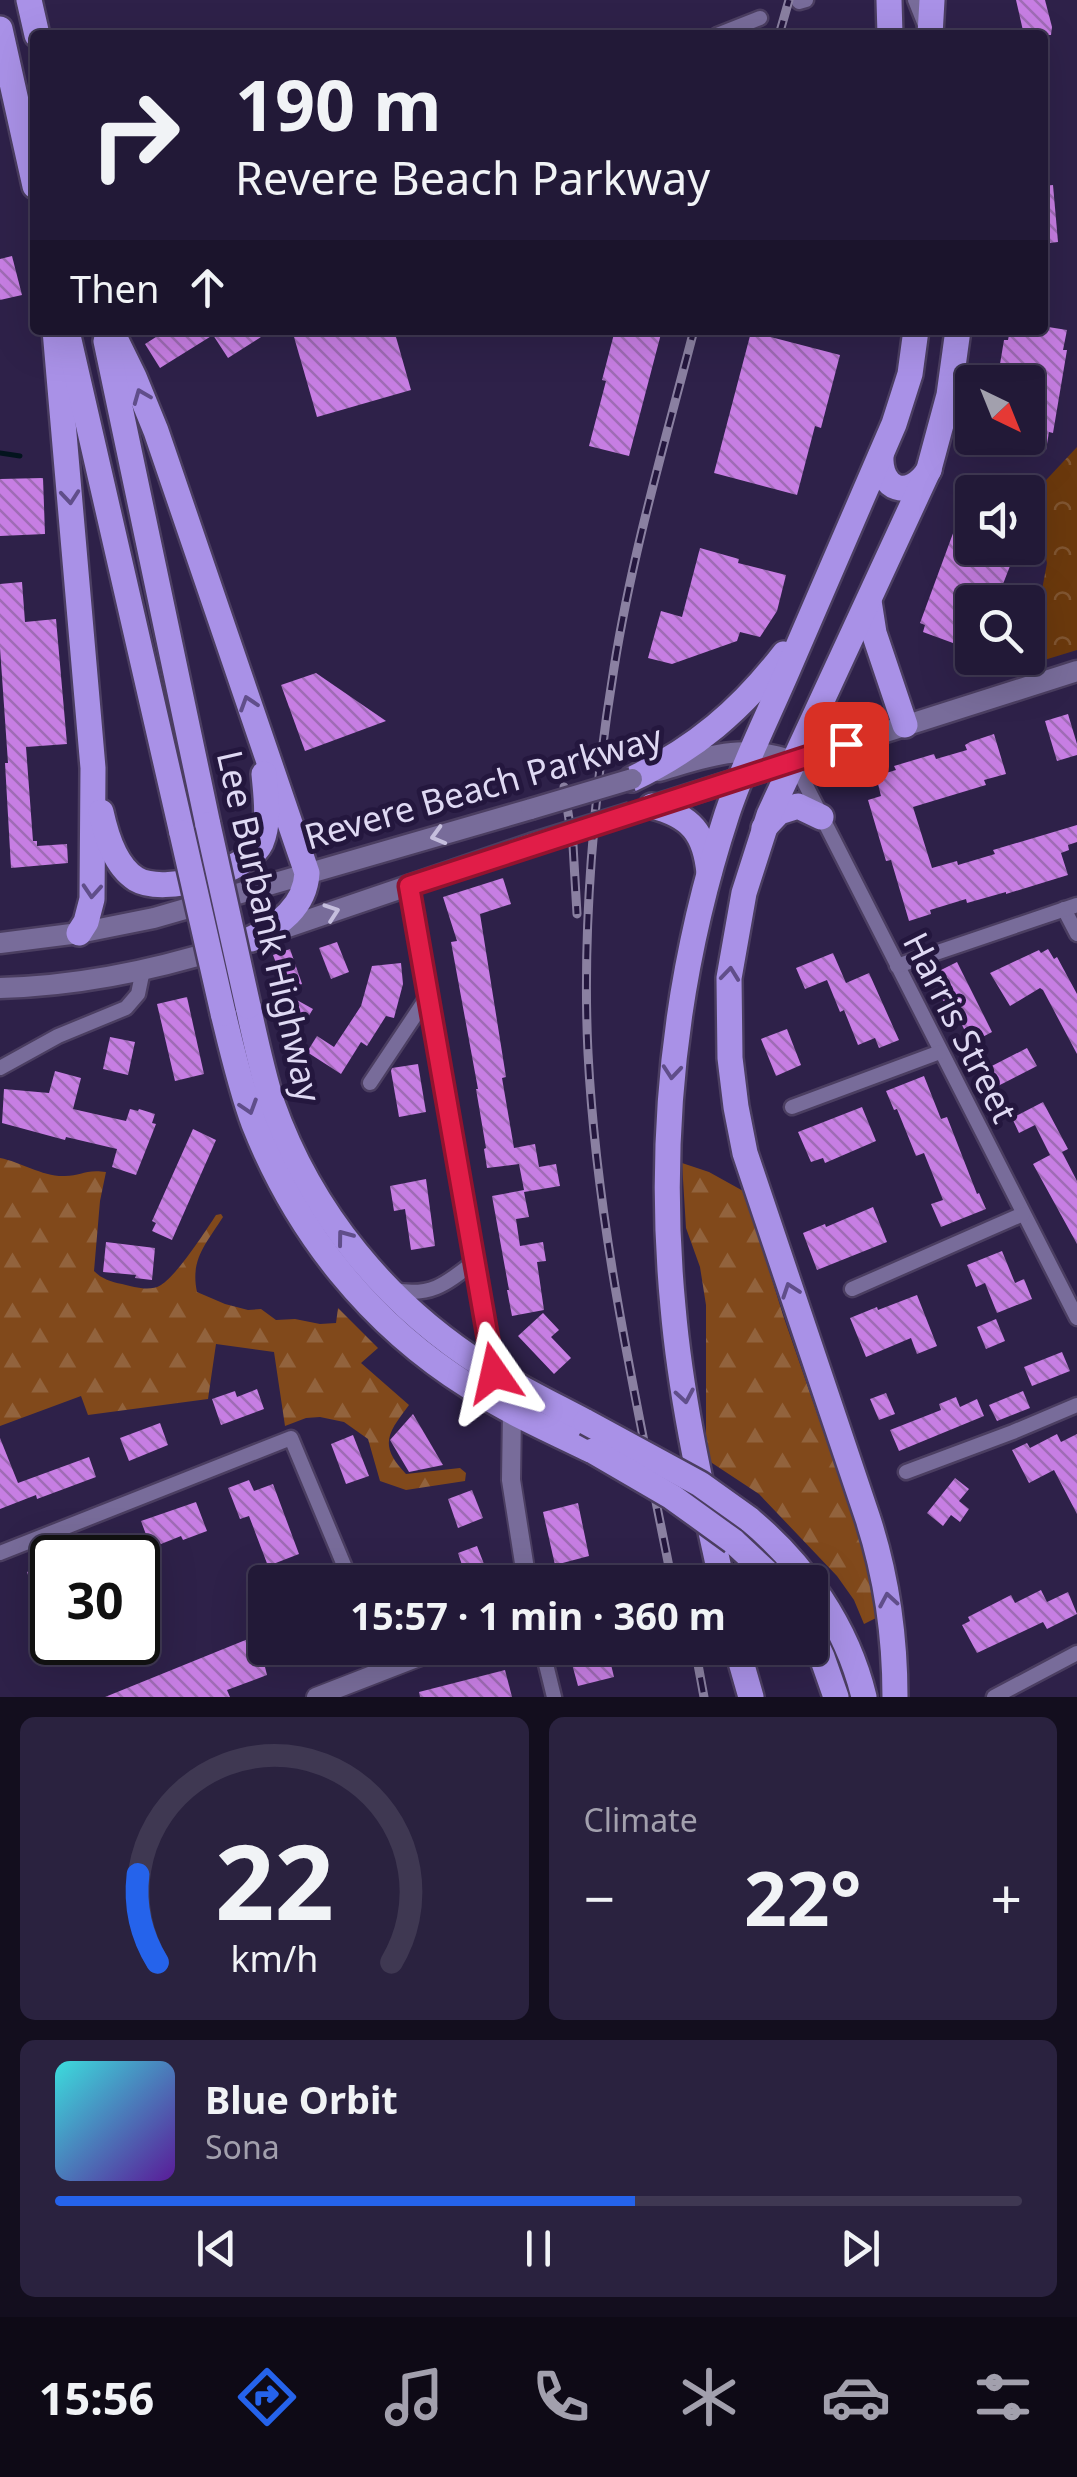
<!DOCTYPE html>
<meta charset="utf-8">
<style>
:root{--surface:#221937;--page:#2a223f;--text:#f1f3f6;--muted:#a2a0ad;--line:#3f3852;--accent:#2563eb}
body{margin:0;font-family:"Noto Sans",sans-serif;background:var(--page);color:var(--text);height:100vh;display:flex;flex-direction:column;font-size:38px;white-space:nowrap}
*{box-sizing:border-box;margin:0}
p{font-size:32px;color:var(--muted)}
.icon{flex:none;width:55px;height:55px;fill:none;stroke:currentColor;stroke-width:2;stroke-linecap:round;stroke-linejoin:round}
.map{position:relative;height:1697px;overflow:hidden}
.side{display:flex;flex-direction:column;gap:20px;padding:20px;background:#130e1e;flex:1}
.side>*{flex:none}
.hud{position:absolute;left:30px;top:30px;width:1018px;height:305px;border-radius:10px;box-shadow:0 10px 40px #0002,0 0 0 2px var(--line);background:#221937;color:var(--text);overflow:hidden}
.needle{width:65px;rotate:137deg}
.tools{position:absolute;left:955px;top:365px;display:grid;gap:20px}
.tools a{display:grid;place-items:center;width:90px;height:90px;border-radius:10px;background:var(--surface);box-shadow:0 10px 40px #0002,0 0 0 2px var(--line);font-size:50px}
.speed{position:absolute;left:30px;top:1535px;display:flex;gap:20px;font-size:50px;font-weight:700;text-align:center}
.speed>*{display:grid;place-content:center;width:130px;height:130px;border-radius:50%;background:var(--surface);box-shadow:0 10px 40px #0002,0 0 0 2px var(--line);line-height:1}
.speed .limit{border:5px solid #111;border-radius:15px;background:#fff;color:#111}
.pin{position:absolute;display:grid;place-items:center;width:85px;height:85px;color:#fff;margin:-42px;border-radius:20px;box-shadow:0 5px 15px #0006}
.me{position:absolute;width:110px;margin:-55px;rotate:349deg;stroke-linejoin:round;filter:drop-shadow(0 0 8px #0008)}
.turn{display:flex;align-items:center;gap:35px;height:210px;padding:0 40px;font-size:45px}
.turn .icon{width:130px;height:130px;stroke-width:2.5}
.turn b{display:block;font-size:70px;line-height:85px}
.then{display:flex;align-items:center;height:95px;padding:0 40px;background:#0003;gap:20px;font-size:38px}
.big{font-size:75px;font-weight:700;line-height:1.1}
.side .widget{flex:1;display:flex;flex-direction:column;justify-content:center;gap:15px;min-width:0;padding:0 35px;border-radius:15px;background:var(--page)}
.side .dial{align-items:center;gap:0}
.dial svg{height:260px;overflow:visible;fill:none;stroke:var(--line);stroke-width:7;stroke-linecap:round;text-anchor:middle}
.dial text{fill:var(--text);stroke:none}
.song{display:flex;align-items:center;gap:30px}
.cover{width:120px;height:120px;border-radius:15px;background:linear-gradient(135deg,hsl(180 70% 55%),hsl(270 70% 35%))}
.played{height:10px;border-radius:5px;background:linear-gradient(90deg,var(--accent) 60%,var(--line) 60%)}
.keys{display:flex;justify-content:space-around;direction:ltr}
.heat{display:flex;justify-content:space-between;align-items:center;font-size:55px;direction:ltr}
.side .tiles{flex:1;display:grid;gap:20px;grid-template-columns:1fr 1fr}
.widget:last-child{grid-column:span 2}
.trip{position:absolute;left:248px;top:1565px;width:580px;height:100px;border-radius:10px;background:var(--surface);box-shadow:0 10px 40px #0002,0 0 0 2px var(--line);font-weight:700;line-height:100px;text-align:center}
.tabs{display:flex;height:160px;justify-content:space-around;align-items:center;background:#0e0a16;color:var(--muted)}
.tabs .icon{width:70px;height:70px}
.tabs .current{color:var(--accent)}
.tabs b{font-size:45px;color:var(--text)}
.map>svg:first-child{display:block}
.forest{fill:url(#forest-firs)}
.park{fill:url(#park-crowns)}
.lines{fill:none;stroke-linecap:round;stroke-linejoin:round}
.stream{stroke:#03141e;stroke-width:5}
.building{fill:url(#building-back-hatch)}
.minor-casing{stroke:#4b3e61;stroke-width:19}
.tertiary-casing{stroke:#4b3e61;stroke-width:22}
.secondary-casing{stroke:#4b3e61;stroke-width:25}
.trunk-casing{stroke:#4b3e61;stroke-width:30}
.minor{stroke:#786c9a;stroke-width:14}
.tertiary{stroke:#786c9a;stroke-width:18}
.secondary{stroke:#786c9a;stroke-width:20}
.trunk{stroke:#a991e7;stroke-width:25}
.rail-casing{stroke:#8a80a1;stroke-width:9}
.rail{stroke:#24173e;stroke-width:5;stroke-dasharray:15;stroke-linecap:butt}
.secondary-bridge-casing{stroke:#4b3e61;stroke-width:25;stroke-linecap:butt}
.trunk-bridge-casing{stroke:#4b3e61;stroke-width:30;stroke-linecap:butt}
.secondary-bridge{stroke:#786c9a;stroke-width:20}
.trunk-bridge{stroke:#a991e7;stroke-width:25}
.oneway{stroke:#604e8a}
.oneway2{stroke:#c5bedd}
.route-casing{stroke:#92132f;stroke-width:25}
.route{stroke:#e11d48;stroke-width:18}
.labels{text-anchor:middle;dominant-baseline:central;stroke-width:10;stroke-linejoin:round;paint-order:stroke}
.street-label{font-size:35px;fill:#dfd9f3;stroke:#24173e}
</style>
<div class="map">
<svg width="1077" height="1697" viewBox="0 0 1077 1697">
<defs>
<pattern id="forest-firs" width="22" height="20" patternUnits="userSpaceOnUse" patternTransform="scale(2.5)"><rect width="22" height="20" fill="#81491b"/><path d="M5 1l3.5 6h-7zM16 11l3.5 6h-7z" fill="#92633d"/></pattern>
<pattern id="park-crowns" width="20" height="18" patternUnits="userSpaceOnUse" patternTransform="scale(2.5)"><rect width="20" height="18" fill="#6b390d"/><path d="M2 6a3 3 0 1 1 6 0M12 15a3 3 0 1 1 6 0" fill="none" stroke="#805531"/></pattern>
<pattern id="building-back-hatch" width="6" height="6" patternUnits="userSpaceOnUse" patternTransform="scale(2.5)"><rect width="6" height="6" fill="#c77ee3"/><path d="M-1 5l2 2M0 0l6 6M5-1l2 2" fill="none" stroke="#9f6cb5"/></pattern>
</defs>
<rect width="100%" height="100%" fill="#2e2149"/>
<g class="forest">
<path d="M0 1158C21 1162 43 1177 65 1176 81 1176 85 1169 106 1172L100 1201 94 1271C102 1279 111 1282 122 1284 134 1287 150 1292 161 1285 177 1275 205 1232 216 1215L221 1214 223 1217C206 1244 190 1259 197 1292L225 1304 248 1310 261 1309 276 1320 295 1319 320 1324 336 1323 338 1308 378 1348 361 1363 409 1405C388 1433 378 1445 406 1474L460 1468 466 1473 465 1481 406 1490 380 1481 368 1439 344 1422 320 1417 306 1418 285 1426 274 1352 216 1344 208 1399 88 1415 81 1396 0 1426Z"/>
<path d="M682 1163 709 1172 745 1192 783 1315 863 1546 876 1618 864 1624 854 1600 837 1576 759 1494 706 1459V1305L700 1267 686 1228Z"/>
</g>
<path class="park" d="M1077 447V650L1028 665 1047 563 1033 494Z"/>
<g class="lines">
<path class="stream" d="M0 453 20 456"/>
</g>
<g class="building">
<path d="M1016 0H1045L1052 27 1051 35H1024Z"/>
<path d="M1053 185 1058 242 1042 244V186Z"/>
<path d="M12 256 22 295 0 300V259Z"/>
<path d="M1042 326 1067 330 1063 350H1067L1053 433 1049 432 1046 450 1028 447V382H997L1004 340H1008L1010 330H1042Z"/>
<path d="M167 330H272L228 358 213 335 160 368 145 344Z"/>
<path d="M292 330H394L411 390 317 417Z"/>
<path d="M615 330H662L629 456 589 446 606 381 602 380Z"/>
<path d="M751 332 840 355 821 428 815 426 797 495 714 473Z"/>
<path d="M43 478 45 534 0 536V479Z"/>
<path d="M959 517 972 523V548H1017L996 602H972V650L923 632 925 625 920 623Z"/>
<path d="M700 548 739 559 738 563 786 575 777 611 760 637 740 632 737 641 672 664 648 658 661 611 682 617Z"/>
<path d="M22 582 25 622 56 619 67 744 26 747 33 841H37V846L67 844 68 863 11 868 5 763H8L0 648V584Z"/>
<path d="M316 673 386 721 305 751 281 685Z"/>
<path d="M1068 714 1077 744V755L1057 761 1045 721Z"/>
<path d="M994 734 1006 774 984 780 986 785 913 807 932 868 957 861 958 865 995 854 993 850 1077 825V842L1068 845 1069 850 1061 853 1068 875 1006 894V892L967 903 966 899 930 910 931 914 909 921 891 860 886 861 868 800 881 796 876 776 896 770 894 766 934 754 936 759 967 750 965 745 970 742Z"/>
<path d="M503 878 511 904 480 914 506 1077 502 1078 514 1148 535 1144 539 1167 556 1164 560 1186 524 1192 529 1217 516 1219 520 1246 543 1242 546 1261 537 1262 544 1310 512 1316 507 1290H509L492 1196 524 1190 519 1164 487 1168 484 1149 486 1148 476 1089H478L451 942 457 941 443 897Z"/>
<path d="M337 942 349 972 331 979 319 948Z"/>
<path d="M290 949 302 984 286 990 273 955Z"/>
<path d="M1048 949 1054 959 1057 957 1077 994V1054L1043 990 1040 988 1010 1006 990 973 1039 950 1041 953Z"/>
<path d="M833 953 846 983 869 973 899 1040 879 1048 875 1038 858 1045 844 1010 840 1012 827 980 805 989 796 968Z"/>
<path d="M957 962 992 1032 971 1043 949 999 944 1002 937 990 942 987 935 973Z"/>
<path d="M401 963 403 984 394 1018 386 1016 367 1046 361 1042 341 1074 307 1052 317 1036 334 1047 361 1006 372 966Z"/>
<path d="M187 997 204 1074 175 1081 157 1004Z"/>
<path d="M295 999 313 1009 297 1035 279 1024Z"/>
<path d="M787 1029 801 1065 776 1076 761 1039Z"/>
<path d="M110 1037 135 1042 128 1075 103 1069Z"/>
<path d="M1027 1048 1037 1066 994 1088 984 1070Z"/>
<path d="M418 1064 426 1112 399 1117 391 1071 392 1068Z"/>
<path d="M55 1071 81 1078 73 1109 126 1121 130 1109 138 1111 139 1109 155 1114 152 1123 156 1124 136 1175 112 1167 117 1149 66 1137 65 1140 2 1123 4 1089 49 1093Z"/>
<path d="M924 1076 941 1119 947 1117 977 1194 979 1193 986 1209 941 1227 931 1204 943 1200 924 1153 916 1156 897 1109 894 1110 886 1091Z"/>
<path d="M1043 1102 1068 1149 1062 1152 1077 1181V1244L1033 1164 1050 1155 1035 1125 1019 1133 1012 1118Z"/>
<path d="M862 1107 876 1141 825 1163 823 1158 811 1162 798 1132Z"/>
<path d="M193 1129 216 1140 172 1240 152 1231 156 1223 152 1221Z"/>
<path d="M426 1179 435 1246 411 1250 405 1209 394 1211 390 1186Z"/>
<path d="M873 1207 887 1242 817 1270 803 1233 825 1224 826 1227Z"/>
<path d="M106 1242 155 1248 152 1280 135 1278 136 1275 103 1272Z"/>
<path d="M1002 1251 1015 1283 1024 1279 1032 1299 997 1313 985 1283 976 1287 967 1265Z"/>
<path d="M917 1295 937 1346 917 1354 911 1338 866 1357 850 1318 877 1307 878 1310Z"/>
<path d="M543 1313 559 1330 551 1337 571 1358 554 1374 518 1336Z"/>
<path d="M996 1319 1005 1341 986 1349 977 1327Z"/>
<path d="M1062 1352 1070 1371 1032 1386 1024 1367Z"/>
<path d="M257 1389 264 1409 221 1425 212 1399 235 1391 237 1397Z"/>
<path d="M1023 1391 1030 1408 997 1421 989 1405Z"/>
<path d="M886 1393 895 1414 879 1420 870 1399Z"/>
<path d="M956 1397 960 1407 977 1399 984 1416 899 1451 890 1430 941 1410 939 1404Z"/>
<path d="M413 1414 443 1465 409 1472 390 1440Z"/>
<path d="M160 1423 168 1445 129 1461 120 1438Z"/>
<path d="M1057 1434 1061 1442 1077 1434V1514L1054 1470 1029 1483 1012 1450 1027 1443 1030 1448Z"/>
<path d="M353 1435 369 1476 346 1484 331 1444Z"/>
<path d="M0 1438 18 1483 89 1457 96 1477 37 1499 36 1495 0 1509Z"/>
<path d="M955 1478 969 1489 959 1501 969 1509 960 1522 951 1515 943 1526 927 1513Z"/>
<path d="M249 1480 254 1491 273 1484 299 1554 268 1566 249 1516 240 1519 228 1488Z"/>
<path d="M472 1490 483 1518 458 1528 448 1499Z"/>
<path d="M196 1502 207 1531 183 1540 181 1536 151 1548 141 1521Z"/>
<path d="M578 1503 589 1556 555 1565 543 1512Z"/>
<path d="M118 1542 124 1558H80V1556Z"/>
<path d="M477 1546 491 1582H428L463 1568 458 1553Z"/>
<path d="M44 1565 47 1573 52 1571V1594L37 1600 27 1572Z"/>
<path d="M1041 1590 1047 1602 1068 1592 1077 1614 1047 1629 1043 1622 977 1653 962 1625 970 1621 968 1617 1011 1595 1015 1603Z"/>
<path d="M265 1632V1648L314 1649 265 1667 267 1675 227 1690 230 1697H105Z"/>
<path d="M590 1648H607L614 1677 578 1686 569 1653Z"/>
<path d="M505 1670 512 1697H420L419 1692Z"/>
</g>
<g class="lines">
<defs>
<g id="minor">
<path d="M915 0 925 25"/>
<path d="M799 2 806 0"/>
<path d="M717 35 760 18"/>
<path d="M794 762 1077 1318"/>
<path d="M409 886 494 1373"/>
<path d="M1064 909 1077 934"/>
<path d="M897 966 1077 905"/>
<path d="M0 1068 58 1036 126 1008 138 994 143 970"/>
<path d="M370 1083 428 996"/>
<path d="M792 1107 940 1052"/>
<path d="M852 1289 1023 1214"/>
<path d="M394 1290C431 1297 446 1284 474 1262"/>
<path d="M906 1472 1013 1432 1077 1405"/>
<path d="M0 1553 291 1438 351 1582"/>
<path d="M378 1648 387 1669"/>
<path d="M542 1648 554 1697"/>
<path d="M994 1697 1077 1653"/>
</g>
<g id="tertiary">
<path d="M512 1412 511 1480 527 1582"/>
<path d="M316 1697 442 1648"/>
</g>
<g id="secondary">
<path d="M659 771C710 756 741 743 793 761"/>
<path d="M650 807 1077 671"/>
<path d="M270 933 531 844"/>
<path d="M0 943 79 933 154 918 531 809"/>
<path d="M0 988C76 986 151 971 224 948"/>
</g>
<g id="trunk">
<path d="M29 0 37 35"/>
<path d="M889 0 890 35"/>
<path d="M0 29 35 186"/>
<path d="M930 35 932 0"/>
<path d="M55 330 93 768 92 899 86 922 79 933"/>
<path d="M111 330 134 377 156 431 307 873C305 907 279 925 251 939"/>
<path d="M69 340 182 833"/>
<path d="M106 341 208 825"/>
<path d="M881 455C879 490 909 501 929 470"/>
<path d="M869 601 874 633 905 725"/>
<path d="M632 779C695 749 741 710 784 654"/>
<path d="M652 806C691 816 705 833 709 873"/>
<path d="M101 812C106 835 115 866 136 879 164 896 247 872 261 843 270 822 266 796 264 774"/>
<path d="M764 828 779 812 798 806 821 817"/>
<path d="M248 1006C255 1038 262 1071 272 1103 311 1213 387 1305 485 1367 517 1387 552 1404 586 1422"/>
<path d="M223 1013C232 1050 241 1089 254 1124 297 1233 371 1325 470 1387 509 1412 551 1431 593 1451"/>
<path d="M749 1519C804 1565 847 1626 864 1697"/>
<path d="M733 1541 777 1582"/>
<path d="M722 1582C702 1491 681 1400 673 1307 657 1140 675 973 727 814 743 766 766 720 786 674 822 590 858 507 894 424L910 374 916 330"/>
<path d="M810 1631 822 1657 836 1697"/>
<path d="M737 1648 751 1697"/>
<path d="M895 1697C895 1635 887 1578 868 1519L745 1153 736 1107 730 1058 729 978 744 893 769 815 929 469 949 395 958 330"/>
</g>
</defs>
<use href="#minor" class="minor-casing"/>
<use href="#tertiary" class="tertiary-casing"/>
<use href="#secondary" class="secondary-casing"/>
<use href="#trunk" class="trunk-casing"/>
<use href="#minor" class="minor"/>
<use href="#tertiary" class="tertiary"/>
<use href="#secondary" class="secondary"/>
<use href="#trunk" class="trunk"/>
<defs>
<g id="rail">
<path d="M779 35 789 0"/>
<path d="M564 787 573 845 577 914"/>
<path d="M672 1582C638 1408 597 1231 588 1053 582 930 594 790 614 668 632 554 665 442 694 330"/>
<path d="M695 1648 704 1697"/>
</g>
</defs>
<use href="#rail" class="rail-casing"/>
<use href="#rail" class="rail"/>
<defs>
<g id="secondary-bridge">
<path d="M531 809 632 779"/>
<path d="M531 844 631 813"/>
</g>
<g id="trunk-bridge">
<path d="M208 825 248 1006"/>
<path d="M182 833 223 1013"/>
<path d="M586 1422 700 1484 749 1519"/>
<path d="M593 1451 672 1497 733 1541"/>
</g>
</defs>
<use href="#secondary-bridge" class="secondary-bridge-casing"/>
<use href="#trunk-bridge" class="trunk-bridge-casing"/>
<use href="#secondary-bridge" class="secondary-bridge"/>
<use href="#trunk-bridge" class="trunk-bridge"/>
</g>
<defs><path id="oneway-chevron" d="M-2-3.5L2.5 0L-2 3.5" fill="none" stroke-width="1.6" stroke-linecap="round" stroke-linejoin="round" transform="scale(2.5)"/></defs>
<g class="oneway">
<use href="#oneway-chevron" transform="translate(141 396) rotate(-112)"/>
<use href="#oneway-chevron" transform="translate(70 497) rotate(85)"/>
<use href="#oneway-chevron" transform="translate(248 703) rotate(-108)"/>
<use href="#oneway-chevron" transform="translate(92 891) rotate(94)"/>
<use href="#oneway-chevron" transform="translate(730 974) rotate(-84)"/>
<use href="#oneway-chevron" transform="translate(672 1072) rotate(95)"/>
<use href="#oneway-chevron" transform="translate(249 1107) rotate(72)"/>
<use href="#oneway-chevron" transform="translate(344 1237) rotate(-127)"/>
<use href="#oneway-chevron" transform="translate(790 1290) rotate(-109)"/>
<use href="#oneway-chevron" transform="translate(685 1396) rotate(80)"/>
<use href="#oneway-chevron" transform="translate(888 1600) rotate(-100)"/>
</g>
<g class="oneway2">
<use href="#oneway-chevron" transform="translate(438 836) rotate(164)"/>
<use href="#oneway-chevron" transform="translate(332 912) rotate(-19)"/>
</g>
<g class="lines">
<defs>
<path id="route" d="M494 1373 409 886 846 744"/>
</defs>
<use href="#route" class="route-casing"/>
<use href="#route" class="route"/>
</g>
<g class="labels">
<g class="street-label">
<text transform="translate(483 786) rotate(-16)">Revere Beach Parkway</text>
<text transform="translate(270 926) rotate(77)">Lee Burbank Highway</text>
<text transform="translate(961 1027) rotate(63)">Harris Street</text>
</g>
</g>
</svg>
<div class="tools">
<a><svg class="needle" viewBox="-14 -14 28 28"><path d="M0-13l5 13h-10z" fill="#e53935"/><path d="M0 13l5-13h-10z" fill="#a2a0ad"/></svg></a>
<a><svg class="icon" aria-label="sound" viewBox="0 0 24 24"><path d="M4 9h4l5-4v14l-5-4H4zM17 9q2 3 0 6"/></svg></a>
<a><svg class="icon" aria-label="search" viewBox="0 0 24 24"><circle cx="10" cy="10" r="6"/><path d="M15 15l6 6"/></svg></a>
</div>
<div class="speed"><div class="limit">30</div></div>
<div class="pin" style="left:846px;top:744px;background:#d93025"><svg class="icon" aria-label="arrive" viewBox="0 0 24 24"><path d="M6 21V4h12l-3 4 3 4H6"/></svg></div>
<svg class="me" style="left:494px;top:1373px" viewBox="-20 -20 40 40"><path d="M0-17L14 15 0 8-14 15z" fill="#e11d48" stroke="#fff" stroke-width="4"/></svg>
<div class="trip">15:57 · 1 min · 360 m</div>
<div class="hud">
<div class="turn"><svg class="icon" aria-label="right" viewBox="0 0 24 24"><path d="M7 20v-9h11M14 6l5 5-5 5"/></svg><div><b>190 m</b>Revere Beach Parkway</div></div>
<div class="then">Then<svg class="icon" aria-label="ahead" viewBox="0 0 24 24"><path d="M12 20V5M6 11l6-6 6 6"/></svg></div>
</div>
</div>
<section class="side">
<div class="tiles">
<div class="widget dial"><svg viewBox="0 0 100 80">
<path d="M14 69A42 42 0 1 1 86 69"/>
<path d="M14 69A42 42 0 0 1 8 42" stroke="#2563eb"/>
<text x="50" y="56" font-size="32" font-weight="700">22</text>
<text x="50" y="72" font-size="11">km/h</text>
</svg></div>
<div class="widget"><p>Climate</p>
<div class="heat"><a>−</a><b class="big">22°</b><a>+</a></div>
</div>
<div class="widget">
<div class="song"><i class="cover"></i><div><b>Blue Orbit</b><p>Sona</p></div></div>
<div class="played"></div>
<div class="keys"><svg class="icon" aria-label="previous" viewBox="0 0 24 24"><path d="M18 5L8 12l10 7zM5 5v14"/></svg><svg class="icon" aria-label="pause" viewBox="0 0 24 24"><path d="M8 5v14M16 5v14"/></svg><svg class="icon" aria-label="next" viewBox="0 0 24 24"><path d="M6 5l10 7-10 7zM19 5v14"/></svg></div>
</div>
</div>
</section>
<nav class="tabs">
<b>15:56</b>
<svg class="icon current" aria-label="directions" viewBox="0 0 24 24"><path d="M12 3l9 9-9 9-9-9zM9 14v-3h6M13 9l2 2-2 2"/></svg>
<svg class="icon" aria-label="music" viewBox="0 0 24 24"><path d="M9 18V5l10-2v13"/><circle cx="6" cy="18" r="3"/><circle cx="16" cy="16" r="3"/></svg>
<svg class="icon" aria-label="phone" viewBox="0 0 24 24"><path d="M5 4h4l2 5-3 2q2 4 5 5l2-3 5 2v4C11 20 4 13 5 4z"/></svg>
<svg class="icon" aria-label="climate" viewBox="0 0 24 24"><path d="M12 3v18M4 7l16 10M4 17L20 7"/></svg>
<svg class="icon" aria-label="car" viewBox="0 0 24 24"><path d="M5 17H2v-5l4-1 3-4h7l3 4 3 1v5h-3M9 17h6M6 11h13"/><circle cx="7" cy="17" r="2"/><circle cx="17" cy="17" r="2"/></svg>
<svg class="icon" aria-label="filters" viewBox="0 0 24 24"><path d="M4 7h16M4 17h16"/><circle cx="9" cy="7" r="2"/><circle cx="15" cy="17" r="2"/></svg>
</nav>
